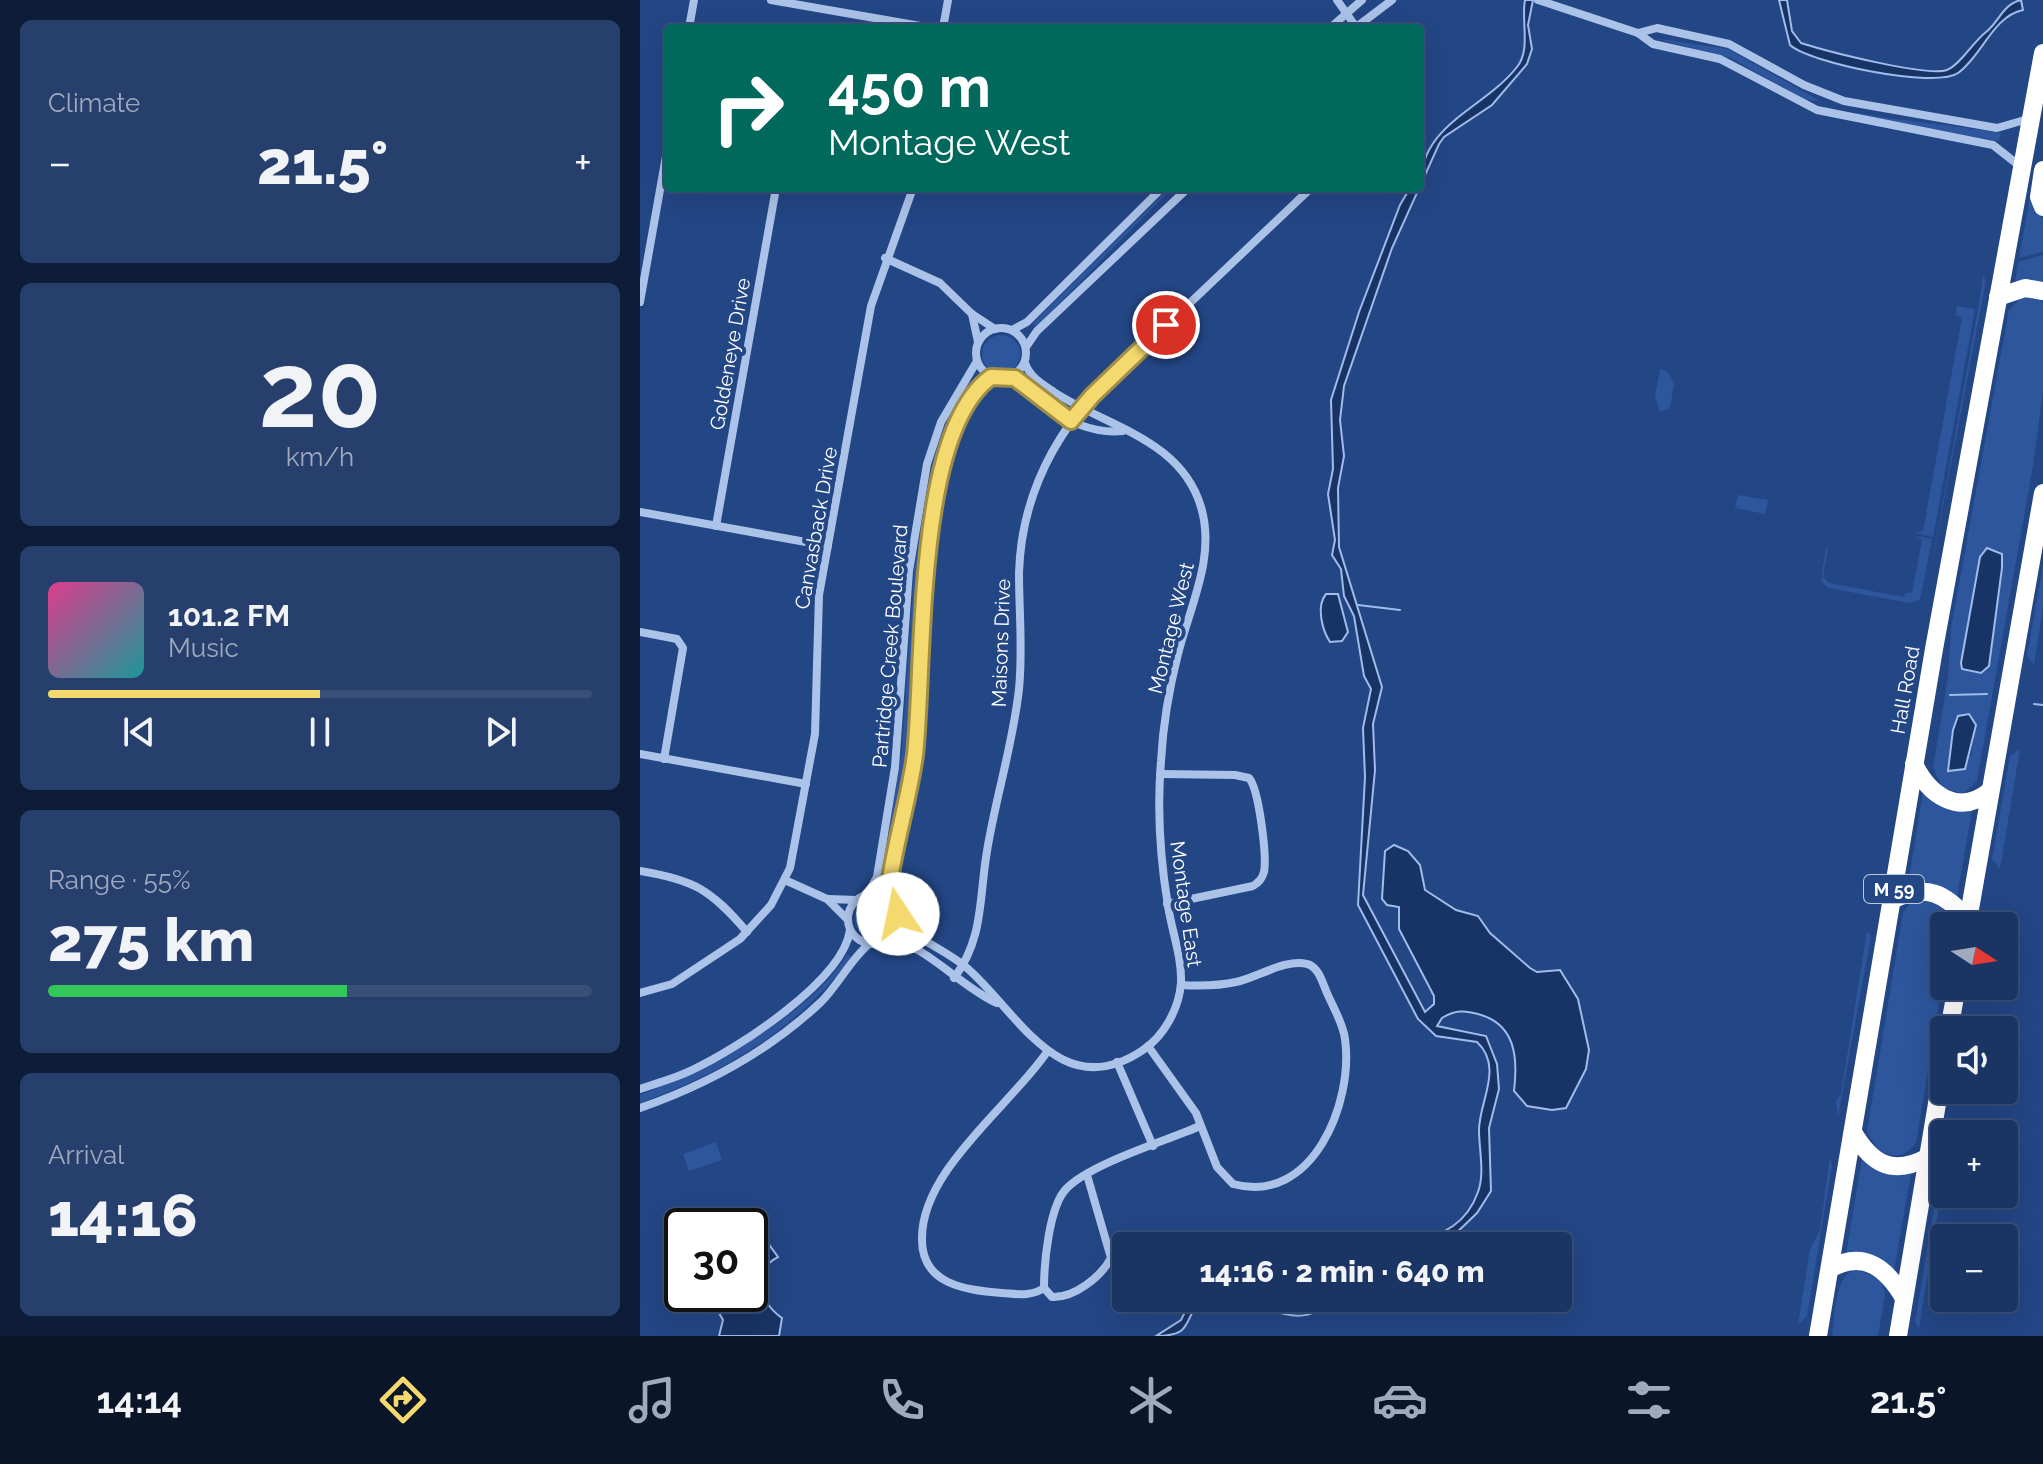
<!DOCTYPE html>
<meta charset="utf-8">
<style>
:root{--surface:#1a3464;--page:#273f6d;--text:#f1f3f6;--muted:#9faabf;--line:#384f78;--accent:#f4d96f}
body{margin:0;font-family:Raleway,sans-serif;background:var(--page);color:var(--text);height:100vh;display:flex;flex-direction:column;font-size:30px;white-space:nowrap}
*{box-sizing:border-box;margin:0}
p{font-size:26px;color:var(--muted)}
.icon{flex:none;width:44px;height:44px;fill:none;stroke:currentColor;stroke-width:2;stroke-linecap:round;stroke-linejoin:round}
.map{position:relative;flex:1;overflow:hidden}
.panel{display:flex;flex-direction:column;gap:20px;padding:20px;background:#0e1d37;width:640px}
.panel>*{flex:none}
.guide{position:absolute;left:24px;top:24px;width:760px;height:168px;border-radius:8px;box-shadow:0 8px 32px #0002,0 0 0 2px var(--line);background:#00695c;color:#fff;overflow:hidden}
.needle{width:52px;rotate:102deg}
.tools{position:absolute;left:1290px;top:912px;display:grid;gap:16px}
.tools a{display:grid;place-items:center;width:88px;height:88px;border-radius:8px;background:var(--surface);box-shadow:0 8px 32px #0002,0 0 0 2px var(--line);font-size:40px}
.speed{position:absolute;left:24px;top:1208px;display:flex;gap:16px;font-size:40px;font-weight:700;text-align:center}
.speed>*{display:grid;place-content:center;width:104px;height:104px;border-radius:50%;background:var(--surface);box-shadow:0 8px 32px #0002,0 0 0 2px var(--line);line-height:1}
.speed .limit{border:4px solid #111;border-radius:12px;background:#fff;color:#111}
.pin{position:absolute;display:grid;place-items:center;width:68px;height:68px;color:#fff;margin:-34px;border:4px solid #fff;border-radius:50%;box-shadow:0 2px 8px #0007}
.me{position:absolute;width:88px;margin:-44px;rotate:349deg;stroke-linejoin:round;filter:drop-shadow(0 0 6px #0008)}
.turn{display:flex;align-items:center;gap:28px;height:168px;padding:0 32px;font-size:36px}
.turn .icon{width:104px;height:104px;stroke-width:2.5}
.turn b{display:block;font-size:56px;line-height:68px}
.big{font-size:60px;font-weight:800;line-height:1.1}
.panel .widget{flex:1;display:flex;flex-direction:column;justify-content:center;gap:12px;min-width:0;padding:0 28px;border-radius:12px;background:var(--page)}
.panel .dial{align-items:center;gap:0}
.dial b{font-size:104px;line-height:1}
.song{display:flex;align-items:center;gap:24px}
.cover{width:96px;height:96px;border-radius:12px;background:linear-gradient(135deg,hsl(330 70% 55%),hsl(180 70% 35%))}
.played{height:8px;border-radius:4px;background:linear-gradient(90deg,var(--accent) 50%,var(--line) 50%)}
.keys{display:flex;justify-content:space-around;direction:ltr}
.heat{display:flex;justify-content:space-between;align-items:center;font-size:44px;direction:ltr}
.charge{height:12px;border-radius:6px;background:linear-gradient(90deg,#34c759 55%,var(--line) 0)}
.trip{position:absolute;left:472px;top:1232px;width:460px;height:80px;border-radius:8px;background:var(--surface);box-shadow:0 8px 32px #0002,0 0 0 2px var(--line);font-weight:800;line-height:80px;text-align:center}
.tab-bar{display:flex;height:128px;justify-content:space-around;align-items:center;background:#0a1528;color:var(--muted)}
.tab-bar .icon{width:56px;height:56px}
.tab-bar .active{color:var(--accent)}
.tab-bar b{font-size:36px;color:var(--text)}
main{display:flex;flex:1;min-height:0}
.map>svg:first-child{display:block}
.green{fill:#2d569d;fill-rule:evenodd}
.water{fill:#183365;stroke:#a0bcea;stroke-width:2}
.lines{fill:none;stroke-linecap:round;stroke-linejoin:round}
.stream{stroke:#a0bcea;stroke-width:2}
.street{stroke:#acc3e9;stroke-width:8}
.highway{stroke:#fff;stroke-width:18}
.route-casing{stroke:#9f8d48;stroke-width:20}
.route{stroke:#f4d96f;stroke-width:14}
.labels{text-anchor:middle;dominant-baseline:central;stroke-width:8;stroke-linejoin:round;paint-order:stroke}
.shield{fill:#234685;stroke:#bdc8da;stroke-width:2}
.shield-label{font-size:18px;font-weight:bold;fill:#fff}
.street-label{font-size:20px;fill:#fff;stroke:#234685}
</style>
<main>
<section class="panel">
<div class="widget"><p>Climate</p>
<div class="heat"><a>−</a><b class="big">21.5°</b><a>+</a></div>
</div>
<div class="widget dial"><b>20</b><p>km/h</p></div>
<div class="widget">
<div class="song"><i class="cover"></i><div><b>101.2 FM</b><p>Music</p></div></div>
<div class="played"></div>
<div class="keys"><svg class="icon" aria-label="previous" viewBox="0 0 24 24"><path d="M18 5L8 12l10 7zM5 5v14"/></svg><svg class="icon" aria-label="pause" viewBox="0 0 24 24"><path d="M8 5v14M16 5v14"/></svg><svg class="icon" aria-label="next" viewBox="0 0 24 24"><path d="M6 5l10 7-10 7zM19 5v14"/></svg></div>
</div>
<div class="widget"><p>Range · 55%</p><b class="big">275 km</b><div class="charge"></div></div>
<div class="widget"><p>Arrival</p><b class="big">14:16</b></div>
</section>
<div class="map">
<svg width="1403" height="1336" viewBox="0 0 1403 1336">
<rect width="100%" height="100%" fill="#234685"/>
<g class="green">
<path d="M1013 38 1088 49 1180 101 1166 100 1091 58Z"/>
<path d="M1216 113C1264 121 1312 125 1361 133L1359 141 1215 116Z"/>
<path d="M529 188H533C486 233 442 282 395 327L392 324Z"/>
<path d="M1391 191 1397 212 1403 219V252L1379 258Z"/>
<path d="M1403 255V285L1375 282 1378 262Z"/>
<path d="M1343 275 1346 281 1286 596 1338 309Z"/>
<path d="M1382 297 1403 300V392L1393 466 1337 781 1323 794 1302 787 1293 768 1308 677 1311 628 1369 310ZM1347 548 1360 551 1363 561 1353 617 1351 655 1341 673 1321 663 1335 579ZM1329 714 1336 725 1331 756 1307 768 1318 716Z"/>
<path d="M1317 306 1335 309 1293 537 1276 533 1283 531 1322 317 1316 315Z"/>
<circle cx="361" cy="354" r="19"/>
<path d="M1020 369 1027 371 1034 384 1030 408 1020 412 1015 397Z"/>
<path d="M331 384 333 387C267 478 284 647 270 757 264 797 254 837 245 877L242 876 262 750 274 571 293 460 305 425Z"/>
<path d="M1098 495 1128 500 1125 514 1095 508Z"/>
<path d="M1276 536 1292 539 1280 600 1269 603 1189 588 1181 581 1186 547 1188 548 1183 577 1189 583 1264 597 1266 593H1272L1273 587 1282 540Z"/>
<path d="M1403 565V607L1394 665 1387 655Z"/>
<path d="M1380 749 1360 869 1352 859 1370 756Z"/>
<path d="M1283 793 1332 810 1317 897 1268 884Z"/>
<path d="M1279 899C1300 903 1305 909 1312 926H1304V972L1276 1143C1265 1156 1259 1158 1239 1152L1227 1132 1263 913 1270 903Z"/>
<circle cx="233" cy="919" r="19"/>
<path d="M1227 931 1231 936 1198 1117 1196 1101 1201 1094Z"/>
<path d="M207 954 211 957C160 1028 81 1074 0 1103V1095C64 1072 172 1015 207 954Z"/>
<path d="M76 1142 82 1160 49 1171 43 1154Z"/>
<path d="M1190 1157 1192 1166 1167 1316 1158 1325 1170 1249 1180 1230Z"/>
<path d="M1222 1159 1271 1173 1254 1271 1206 1254Z"/>
<path d="M1304 1166V1176L1279 1328 1275 1322 1300 1173Z"/>
<path d="M1217 1269 1241 1280 1245 1294 1238 1336H1192C1195 1315 1194 1274 1217 1269Z"/>
</g>
<g class="water">
<path d="M885 0H893L888 25 892 49 887 64 852 105 804 137 799 144 752 248 704 386 700 420 704 456 698 488 699 547 742 687 733 724 735 770 723 895 785 1012 794 1004V996L759 929V907L747 905 742 899 745 851 754 845 768 851 780 865 785 890 816 910 838 916 850 933 890 968 897 972 920 970 938 999 949 1050 946 1069 926 1108 912 1110 887 1106 874 1091C878 1058 876 1024 838 1014 824 1010 815 1010 802 1018L797 1026 846 1036 857 1064 859 1089 849 1128 851 1191 837 1213 810 1239 786 1246H703L711 1236C746 1234 781 1248 813 1226 826 1217 833 1206 838 1192 845 1173 839 1150 839 1130 839 1102 864 1067 837 1042L796 1036 778 1019 718 905 725 777 723 728 731 689 724 676 714 616 704 596 701 569 692 555 695 540 688 494 693 469 691 400 719 312 760 205 770 188H780C780 123 842 111 877 67 891 50 881 21 885 0Z"/>
<path d="M1139 0H1147L1152 31 1161 43C1186 51 1286 77 1307 70 1320 65 1333 42 1346 32 1359 22 1363 4 1381 0L1383 10C1353 16 1342 56 1318 73 1295 89 1170 63 1150 45Z"/>
<path d="M1347 548 1362 554V568L1349 666 1341 673 1322 669 1321 663 1340 557Z"/>
<path d="M686 594H698L708 632 702 641 690 642C682 630 676 606 686 594Z"/>
<path d="M1329 714 1336 725 1325 769 1308 771 1313 730 1318 716Z"/>
<path d="M102 1221 114 1224 138 1257C109 1272 120 1303 142 1318L139 1336H79L83 1320 74 1304 76 1294H110V1226H95Z"/>
<path d="M552 1298H586L562 1300C541 1320 555 1336 516 1336L541 1320Z"/>
<path d="M601 1298C627 1298 661 1317 681 1298H691C669 1331 629 1310 601 1298Z"/>
</g>
<g class="lines">
<g class="stream">
<path d="M718 605 760 610"/>
<path d="M1310 695 1347 694"/>
<path d="M1394 704 1403 705"/>
</g>
<g class="street">
<path d="M131 0 292 28"/>
<path d="M697 0 716 27"/>
<path d="M898 0 998 33 1013 44 1080 59 1177 110 1353 145 1381 167"/>
<path d="M49 28 54 0"/>
<path d="M303 28 308 0"/>
<path d="M690 28 722 0"/>
<path d="M715 28 752 0"/>
<path d="M998 33 1017 28 1089 44 1164 85 1204 101 1357 128 1388 119"/>
<path d="M245 258 300 283 332 314 355 329"/>
<path d="M0 302 28 145"/>
<path d="M332 314 338 342"/>
<circle cx="361" cy="353" r="25"/>
<path d="M372 330 387 322 522 188"/>
<path d="M386 347 397 331 548 188"/>
<path d="M371 377C383 383 391 393 401 401 424 421 453 434 483 431"/>
<path d="M0 512 188 546"/>
<path d="M76 526 136 188"/>
<path d="M0 632 37 639 43 648 24 759"/>
<path d="M0 754 166 784"/>
<path d="M520 774 595 775 609 778C619 789 627 856 624 872 622 879 619 882 613 886L527 904"/>
<path d="M0 871C55 880 71 890 107 932"/>
<path d="M145 880 187 899 208 920"/>
<circle cx="233" cy="919" r="25"/>
<path d="M227 895 237 877 255 767 269 571 287 464 301 422 337 361"/>
<path d="M188 899 217 900"/>
<path d="M250 901C246 854 269 803 274 757 285 669 275 429 351 377"/>
<path d="M258 920C277 940 306 950 327 968 378 1012 420 1106 503 1050 524 1036 539 1009 541 983 542 957 532 932 528 906 520 858 517 809 521 761 523 725 529 689 538 654 550 606 576 557 561 507 541 439 467 427 414 392 402 384 390 377 385 363"/>
<path d="M249 939C285 944 322 988 357 1003"/>
<path d="M314 978C344 939 339 897 347 851 356 796 373 744 379 689 383 650 379 612 379 573 381 506 408 446 452 396L671 188"/>
<path d="M0 993 32 984 100 939 131 905 150 868 175 734 179 595 231 306 273 188"/>
<path d="M508 1046 556 1113 577 1167 593 1184C672 1206 714 1103 705 1039 703 1023 693 1007 687 993 682 982 679 967 667 964 647 958 616 978 596 982 578 986 559 986 541 985"/>
<path d="M477 1062 513 1146"/>
<path d="M0 1089C17 1083 36 1078 52 1070 97 1049 203 981 210 930"/>
<path d="M0 1108C66 1085 130 1050 181 1002 199 984 210 960 229 944"/>
<path d="M447 1175 471 1258C461 1277 434 1298 412 1297L404 1288C404 1264 409 1205 427 1188 452 1163 526 1141 560 1126"/>
<path d="M404 1288C390 1297 377 1294 362 1293 326 1290 281 1285 282 1238 282 1170 370 1106 407 1052"/>
</g>
<g class="highway">
<path d="M1403 170 1399 197 1403 207"/>
<path d="M1358 297 1385 288 1403 291"/>
<path d="M1274 764C1289 795 1319 817 1350 791"/>
<path d="M1252 900C1285 883 1307 893 1328 921"/>
<path d="M1327 926 1403 493"/>
<path d="M1309 1030 1317 986"/>
<path d="M1213 1132C1231 1163 1252 1177 1288 1157"/>
<path d="M1190 1269C1224 1249 1247 1269 1264 1298"/>
<path d="M1178 1336 1294 649 1403 53"/>
<path d="M1258 1336 1304 1062"/>
</g>
</g>
<g class="lines">
<defs>
<path id="route" d="M258 914 250 901 249 886C255 842 269 799 275 755 285 665 274 432 351 377L375 378 431 421 452 396 526 325"/>
</defs>
<use href="#route" class="route-casing"/>
<use href="#route" class="route"/>
</g>
<g class="labels">
<rect class="shield" x="1224" y="875" width="60" height="28" rx="6"/>
<g class="shield-label">
<text x="1254" y="889">M 59</text>
</g>
<g class="street-label">
<text transform="translate(90 354) rotate(-80)">Goldeneye Drive</text>
<text transform="translate(176 528) rotate(-80)">Canvasback Drive</text>
<text transform="translate(531 628) rotate(-76)">Montage West</text>
<text transform="translate(361 643) rotate(-88)">Maisons Drive</text>
<text transform="translate(250 646) rotate(-85)">Partridge Creek Boulevard</text>
<text transform="translate(1265 690) rotate(-80)">Hall Road</text>
<text transform="translate(546 904) rotate(82)">Montage East</text>
</g>
</g>
</svg>
<div class="tools">
<a><svg class="needle" viewBox="-14 -14 28 28"><path d="M0-13l5 13h-10z" fill="#e53935"/><path d="M0 13l5-13h-10z" fill="#9faabf"/></svg></a>
<a><svg class="icon" aria-label="sound" viewBox="0 0 24 24"><path d="M4 9h4l5-4v14l-5-4H4zM17 9q2 3 0 6"/></svg></a>
<a>+</a>
<a>−</a>
</div>
<div class="speed"><div class="limit">30</div></div>
<div class="pin" style="left:526px;top:325px;background:#d93025"><svg class="icon" aria-label="arrive" viewBox="0 0 24 24"><path d="M6 21V4h12l-3 4 3 4H6"/></svg></div>
<svg class="me" style="left:258px;top:914px" viewBox="-20 -20 40 40"><circle r="19" fill="#fff"/><path d="M0-13L10 11 0 6-10 11z" fill="#f4d96f"/></svg>
<div class="trip">14:16 · 2 min · 640 m</div>
<div class="guide">
<div class="turn"><svg class="icon" aria-label="right" viewBox="0 0 24 24"><path d="M7 20v-9h11M14 6l5 5-5 5"/></svg><div><b>450 m</b>Montage West</div></div>
</div>
</div>
</main>
<nav class="tab-bar">
<b>14:14</b>
<svg class="icon active" aria-label="directions" viewBox="0 0 24 24"><path d="M12 3l9 9-9 9-9-9zM9 14v-3h6M13 9l2 2-2 2"/></svg>
<svg class="icon" aria-label="music" viewBox="0 0 24 24"><path d="M9 18V5l10-2v13"/><circle cx="6" cy="18" r="3"/><circle cx="16" cy="16" r="3"/></svg>
<svg class="icon" aria-label="phone" viewBox="0 0 24 24"><path d="M5 4h4l2 5-3 2q2 4 5 5l2-3 5 2v4C11 20 4 13 5 4z"/></svg>
<svg class="icon" aria-label="climate" viewBox="0 0 24 24"><path d="M12 3v18M4 7l16 10M4 17L20 7"/></svg>
<svg class="icon" aria-label="car" viewBox="0 0 24 24"><path d="M5 17H2v-5l4-1 3-4h7l3 4 3 1v5h-3M9 17h6M6 11h13"/><circle cx="7" cy="17" r="2"/><circle cx="17" cy="17" r="2"/></svg>
<svg class="icon" aria-label="filters" viewBox="0 0 24 24"><path d="M4 7h16M4 17h16"/><circle cx="9" cy="7" r="2"/><circle cx="15" cy="17" r="2"/></svg>
<b>21.5°</b>
</nav>
